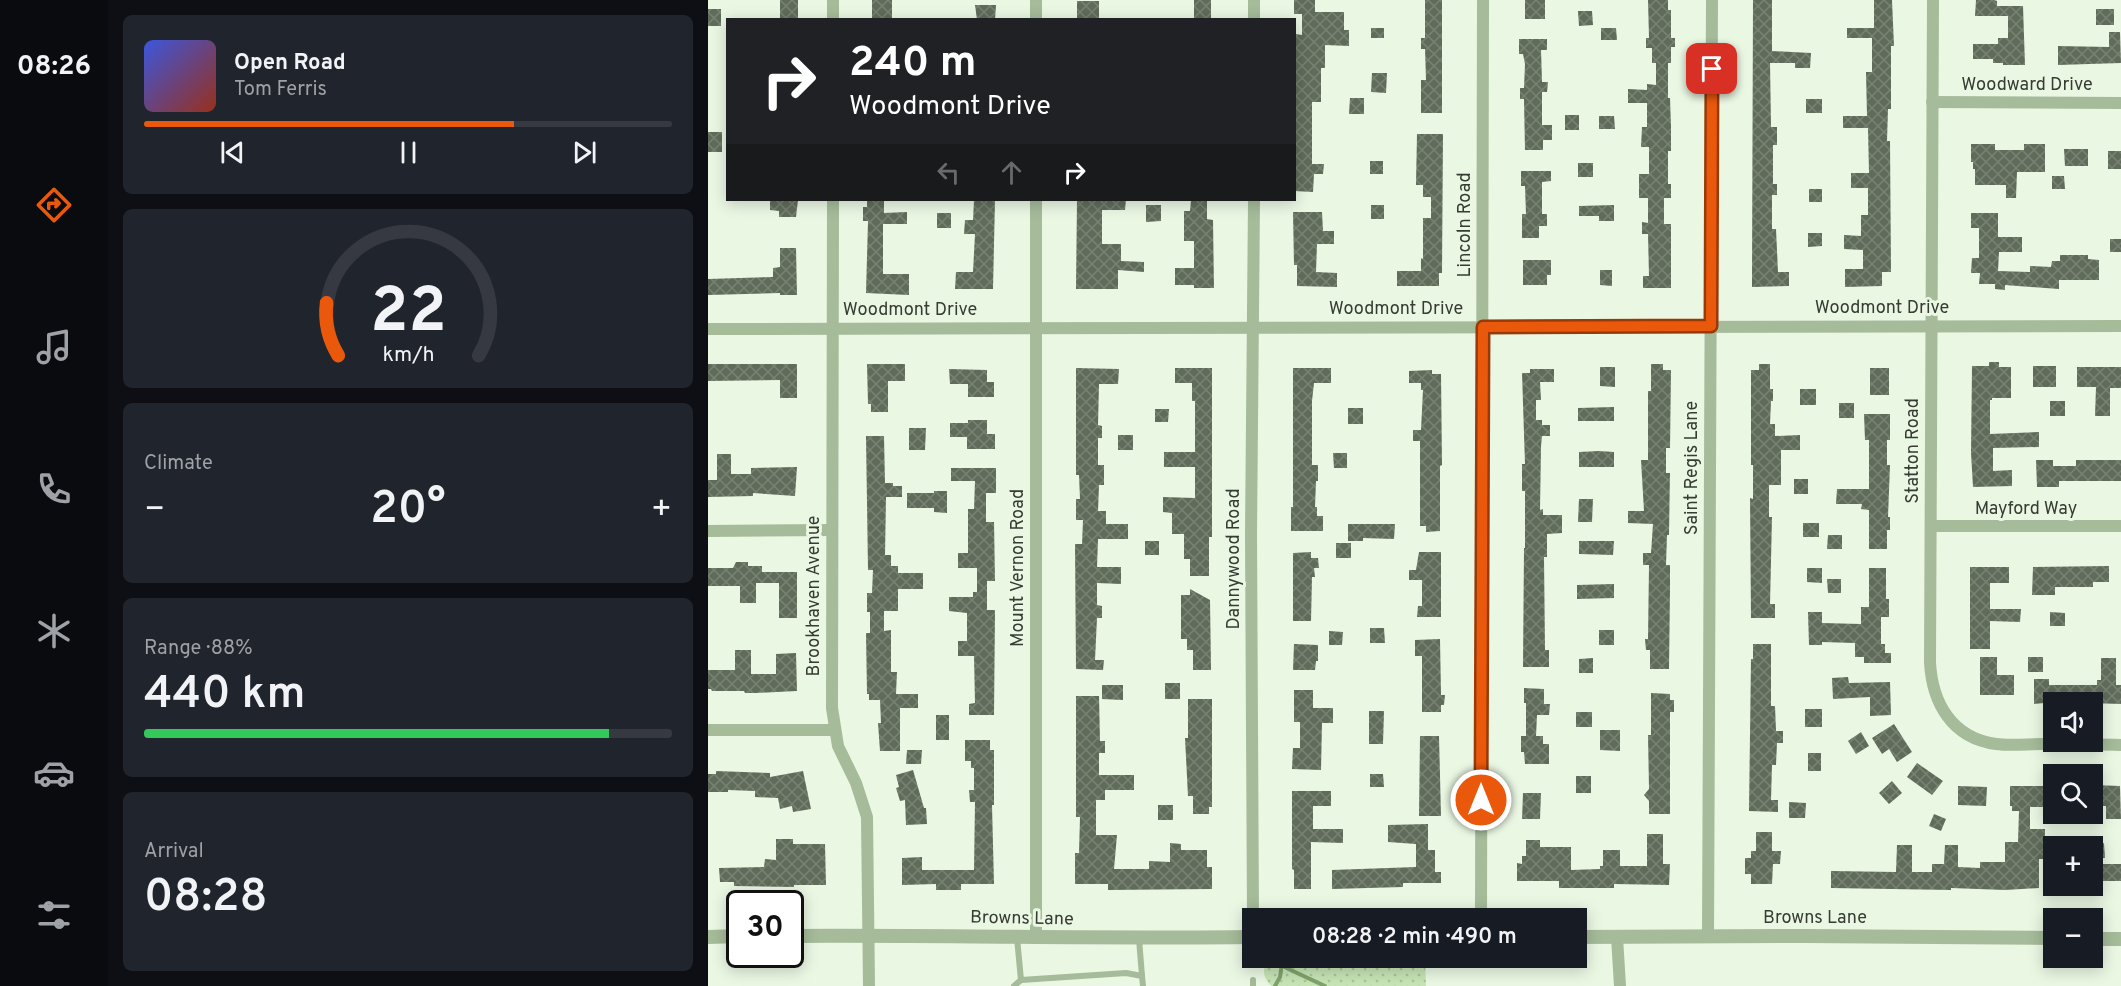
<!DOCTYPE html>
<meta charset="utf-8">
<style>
:root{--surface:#171b24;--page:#20242c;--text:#f1f3f6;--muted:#9ea1a6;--line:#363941;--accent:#ea580c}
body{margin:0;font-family:Overpass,sans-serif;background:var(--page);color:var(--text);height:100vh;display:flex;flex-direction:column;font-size:22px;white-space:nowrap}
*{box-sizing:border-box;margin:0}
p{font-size:20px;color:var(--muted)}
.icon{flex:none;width:33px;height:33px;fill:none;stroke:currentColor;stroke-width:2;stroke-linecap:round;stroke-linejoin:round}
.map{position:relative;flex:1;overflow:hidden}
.details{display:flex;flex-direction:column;gap:15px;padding:15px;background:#0d0f14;width:600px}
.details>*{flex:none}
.guide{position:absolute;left:18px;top:18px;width:570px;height:183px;border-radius:0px;box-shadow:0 3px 15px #0003;background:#202124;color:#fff;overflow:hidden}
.controls{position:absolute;left:1335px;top:692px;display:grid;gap:12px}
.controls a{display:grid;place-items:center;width:60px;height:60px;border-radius:0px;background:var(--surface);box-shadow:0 3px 15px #0003;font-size:30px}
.speed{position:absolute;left:18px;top:890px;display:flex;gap:12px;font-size:30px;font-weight:700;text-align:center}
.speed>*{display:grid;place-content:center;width:78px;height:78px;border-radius:50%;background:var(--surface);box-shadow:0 3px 15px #0003;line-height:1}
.speed .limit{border:3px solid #111;border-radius:9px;background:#fff;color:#111}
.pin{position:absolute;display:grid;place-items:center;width:51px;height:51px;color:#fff;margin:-26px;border-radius:12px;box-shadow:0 3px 9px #0006}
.me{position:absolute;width:66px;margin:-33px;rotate:0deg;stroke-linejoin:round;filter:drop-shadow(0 0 4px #0008)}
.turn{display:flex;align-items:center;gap:21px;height:126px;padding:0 24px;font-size:27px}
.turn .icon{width:78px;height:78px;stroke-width:2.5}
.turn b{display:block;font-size:42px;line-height:51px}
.lanes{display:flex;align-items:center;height:57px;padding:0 24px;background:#0003;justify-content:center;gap:30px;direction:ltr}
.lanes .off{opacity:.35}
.big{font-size:45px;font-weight:600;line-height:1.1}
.details .card{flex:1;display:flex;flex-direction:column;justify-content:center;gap:9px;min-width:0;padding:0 21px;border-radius:9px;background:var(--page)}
.details .dial{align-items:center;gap:0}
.dial svg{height:156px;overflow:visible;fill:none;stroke:var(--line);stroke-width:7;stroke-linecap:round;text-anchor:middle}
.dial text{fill:var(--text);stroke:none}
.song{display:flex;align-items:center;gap:18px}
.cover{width:72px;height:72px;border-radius:9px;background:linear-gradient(135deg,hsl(230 70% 55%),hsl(10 70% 35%))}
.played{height:6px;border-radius:3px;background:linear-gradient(90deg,var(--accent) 70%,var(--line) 70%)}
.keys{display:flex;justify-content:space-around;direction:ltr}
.heat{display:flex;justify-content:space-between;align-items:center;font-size:33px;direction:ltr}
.charge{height:9px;border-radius:4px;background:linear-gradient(90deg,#34c759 88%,var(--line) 0)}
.trip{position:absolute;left:534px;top:908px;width:345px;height:60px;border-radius:0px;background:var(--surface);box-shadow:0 3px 15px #0003;font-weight:600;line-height:60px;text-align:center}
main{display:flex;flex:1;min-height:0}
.menu{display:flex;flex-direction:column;width:108px;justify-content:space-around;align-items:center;background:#090b0e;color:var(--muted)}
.menu .icon{width:42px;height:42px}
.menu .active{color:var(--accent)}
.menu b{font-size:27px;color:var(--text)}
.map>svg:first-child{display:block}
.grass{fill:url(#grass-dots)}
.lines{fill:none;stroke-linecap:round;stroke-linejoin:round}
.stream{stroke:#7fa36a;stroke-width:4}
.building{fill:url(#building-cross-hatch)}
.service{stroke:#a5bb99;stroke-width:6}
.minor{stroke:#a5bb99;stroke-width:12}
.tertiary{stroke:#a5bb99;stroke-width:14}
.route-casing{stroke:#983908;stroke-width:15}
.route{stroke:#ea580c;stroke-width:10}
.labels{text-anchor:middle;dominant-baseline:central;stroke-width:6;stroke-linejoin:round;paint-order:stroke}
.street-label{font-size:18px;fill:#363b33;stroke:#eaf7e3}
</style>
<main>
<nav class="menu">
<b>08:26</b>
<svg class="icon active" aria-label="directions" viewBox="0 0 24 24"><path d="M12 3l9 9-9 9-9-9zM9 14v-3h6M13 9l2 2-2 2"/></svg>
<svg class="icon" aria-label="music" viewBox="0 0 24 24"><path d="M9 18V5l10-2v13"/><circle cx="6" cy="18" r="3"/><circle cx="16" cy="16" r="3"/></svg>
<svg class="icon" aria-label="phone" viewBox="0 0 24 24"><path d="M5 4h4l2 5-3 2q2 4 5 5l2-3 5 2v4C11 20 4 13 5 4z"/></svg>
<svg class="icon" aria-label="climate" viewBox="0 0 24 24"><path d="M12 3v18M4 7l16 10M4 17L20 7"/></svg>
<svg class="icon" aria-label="car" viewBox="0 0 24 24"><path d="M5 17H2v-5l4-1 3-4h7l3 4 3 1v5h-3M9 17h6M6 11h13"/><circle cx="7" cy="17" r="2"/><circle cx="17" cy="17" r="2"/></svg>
<svg class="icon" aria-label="filters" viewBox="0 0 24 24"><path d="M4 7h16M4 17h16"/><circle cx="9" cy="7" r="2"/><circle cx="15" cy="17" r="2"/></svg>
</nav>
<section class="details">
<div class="card">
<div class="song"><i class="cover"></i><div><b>Open Road</b><p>Tom Ferris</p></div></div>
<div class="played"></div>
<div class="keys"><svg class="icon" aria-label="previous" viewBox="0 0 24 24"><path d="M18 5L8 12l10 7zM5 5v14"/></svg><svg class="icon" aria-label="pause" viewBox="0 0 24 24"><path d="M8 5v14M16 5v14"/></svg><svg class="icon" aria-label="next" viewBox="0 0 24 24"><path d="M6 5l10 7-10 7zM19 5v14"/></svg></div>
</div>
<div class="card dial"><svg viewBox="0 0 100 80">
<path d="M14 69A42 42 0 1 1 86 69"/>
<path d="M14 69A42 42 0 0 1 8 42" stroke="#ea580c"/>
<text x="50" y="56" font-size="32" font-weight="700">22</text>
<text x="50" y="72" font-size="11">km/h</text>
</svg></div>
<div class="card"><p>Climate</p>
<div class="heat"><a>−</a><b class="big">20°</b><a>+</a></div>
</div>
<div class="card"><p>Range · 88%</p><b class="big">440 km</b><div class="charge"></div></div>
<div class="card"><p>Arrival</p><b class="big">08:28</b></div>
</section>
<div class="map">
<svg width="1413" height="986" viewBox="0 0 1413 986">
<defs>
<pattern id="grass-dots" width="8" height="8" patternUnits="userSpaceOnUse" patternTransform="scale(1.5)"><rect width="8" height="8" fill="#c6e4b5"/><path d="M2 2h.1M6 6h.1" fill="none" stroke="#abc49c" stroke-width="1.8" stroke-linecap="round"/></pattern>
<pattern id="building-cross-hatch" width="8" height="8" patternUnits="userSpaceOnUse" patternTransform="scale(1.5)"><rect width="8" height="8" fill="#606c5a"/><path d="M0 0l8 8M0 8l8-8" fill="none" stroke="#798274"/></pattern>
</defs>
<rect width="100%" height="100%" fill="#eaf7e3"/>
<g class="grass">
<path d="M561 957H717L718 986H620L589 973 575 964 566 986H564C554 978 554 967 561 957Z"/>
<path d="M575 970 580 971 615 986H569Z"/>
</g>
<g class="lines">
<g class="stream">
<path d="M574 966 617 986"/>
<path d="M567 986 572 977 574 964"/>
</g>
</g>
<g class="building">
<rect x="72" y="0" width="18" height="20"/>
<rect x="164" y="0" width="20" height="20"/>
<rect x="486" y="0" width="17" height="19"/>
<path d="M586 0H607V12H636V30H641V46L617 45V68H613V102H604V164H616L615 174H606L605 192 586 191V46H588V34L594 35V14H586Z"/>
<path d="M717 0H734V113H713V80H718L717 49H713V38H717Z"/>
<rect x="817" y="0" width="20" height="19"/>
<path d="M940 0H960V10H963V38H967V47H963V63H960V98H962L963 127V151H960V184H963V198H956V224H963V288H935V276H941L940 234H934V222L940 223V198H931V174H941V147H933L934 127H939V103H920V89L939 90V84L948 85V63H944V48H938V38H941Z"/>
<path d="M1045 0H1064V51L1103 53 1102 68H1087V63H1062L1063 127H1069V145H1065V184H1069V195H1064V229H1068L1070 272H1081V286L1044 287Z"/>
<path d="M1166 0H1184L1186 46H1183V109H1180L1179 141H1182L1183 272H1174V286L1137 287V269H1155V250L1136 249V235L1153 236V215H1160V188H1143V173H1161L1160 128H1135V116H1159L1158 72H1164V38H1139V28H1166Z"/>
<path d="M1268 0H1286L1289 1V6H1315L1317 65H1295V63H1285V59H1265V44H1290V38H1300V16H1267Z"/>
<path d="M369 1H391V20L369 19Z"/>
<path d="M267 5H288L287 20H269Z"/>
<rect x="0" y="9" width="13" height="17"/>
<rect x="1388" y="9" width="18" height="16"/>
<path d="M870 11H884L885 25 871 26Z"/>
<rect x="663" y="28" width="13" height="10"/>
<path d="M893 28H908L909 40H893Z"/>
<path d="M1401 32H1412L1413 63 1350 65V46L1401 47Z"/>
<path d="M811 39H839V50H833L834 82H840L839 92H834V125H844V140H835V150H817L816 99H812V88H816L817 64 815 54H811Z"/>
<path d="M664 73H679L678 93 663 92Z"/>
<path d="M642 98H656V114H641Z"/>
<rect x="1098" y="99" width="16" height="14"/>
<rect x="857" y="115" width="14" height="15"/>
<path d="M891 116H906L907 129H891Z"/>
<rect x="0" y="132" width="14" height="20"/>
<path d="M709 134H735L734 273H731V286H689V271H713V258L715 259V218H723V197H715V185H708Z"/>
<path d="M1263 144H1287V150H1316V144H1337V172H1309L1308 198H1298V185H1267V169H1265V162H1263Z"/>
<path d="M1356 149H1380V166H1357Z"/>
<rect x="1400" y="151" width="13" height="18"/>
<rect x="662" y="161" width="13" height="13"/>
<rect x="870" y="163" width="15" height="14"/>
<path d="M813 171H843V181L834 182V214H839V226H831V238H814V214H818L817 186H813Z"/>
<path d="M1344 176H1356L1357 189H1344Z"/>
<rect x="1101" y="189" width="13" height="13"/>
<path d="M62 200H90L88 217H71V211L62 210Z"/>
<path d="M159 200H176V213L199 212V224H175V274H201V295L158 293 160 221H155V207H159Z"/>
<path d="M266 200H287L285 289H247L248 272H265L267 234H256L257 220H265Z"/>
<path d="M369 200H418L417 210H394V244H413V261L436 262V272L410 270V289H368Z"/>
<path d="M483 200H499V219L505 220 506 288H486V285H467V268H486V241H476V211H482Z"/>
<path d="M438 205H453V221L438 222Z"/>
<rect x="663" y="205" width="13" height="14"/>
<path d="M906 205V221H891V216H871V206Z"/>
<path d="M585 212H614L615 231H626V244H609L608 272 629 273V287L589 286V265H586Z"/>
<rect x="229" y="213" width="14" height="15"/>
<path d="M1263 213H1290V237H1314V252H1291L1290 271 1322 272V266L1343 267 1344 261H1352V255H1380V259L1391 260V280H1351V289L1297 285V290L1287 289V284H1271L1272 273H1263L1264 258H1271V228H1263Z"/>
<path d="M1100 233H1114V246L1100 247Z"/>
<rect x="1402" y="239" width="11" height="13"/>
<path d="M72 248H88L89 295H72V293L0 295V279L65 277V268L72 267Z"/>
<path d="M815 260H843V275H839V285H815Z"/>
<path d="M892 270H904V286L892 285Z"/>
<path d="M1281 362H1291V367H1303V398H1284V400H1282V434L1331 432V447L1285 448V471L1304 470V486L1265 487 1263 453 1264 366H1281Z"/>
<path d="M0 364H89V398H72V380L0 381Z"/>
<path d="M159 364H197V381H180V412H163V404H160Z"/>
<path d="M943 364H955V370H963L962 448H958V473H962L961 535H959L958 565H962V591L961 669H942V650H938L937 639H940L941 565H935V553H943L945 524 920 523V511H936L933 460H940V391H943Z"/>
<path d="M1051 364H1062V389H1065V401H1063L1062 424H1067V436L1092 435V450H1073V485H1061V517H1064L1062 604H1067V618H1043L1042 498 1045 499V465H1043V370H1051Z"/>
<rect x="1325" y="366" width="23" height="21"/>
<path d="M892 367H907V387L892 386Z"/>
<path d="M1369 367H1413V388H1402V416H1387L1388 387H1369Z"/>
<path d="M368 368 411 369 410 384H391L390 425 394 426V438H390V465H396V485H391L390 511H398V524H420V539H390L389 567H413V584L389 583V605L394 606V618H389L387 660H396L395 670 368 669 367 544H374L375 520H368V499H372L371 475H368Z"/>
<path d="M467 368H504V537H501V576H482V559H476V534H464V513L455 512V497L487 498V467H456V452H487V401H484V383H467Z"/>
<path d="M585 368H623V383H606L604 401V465H610V481H608L607 507H609V516H615V531H583V507H585Z"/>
<rect x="1162" y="368" width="19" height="27"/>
<path d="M241 369 279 370V382H286V397H260V384H242Z"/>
<path d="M822 369H846V382H832L833 400H828V420H834V425H842V436H834L833 446 832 510 835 509V515H854V533L839 534V557H836L837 650H841V667H815L816 548H817V491H814V464H817L814 373H822Z"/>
<path d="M724 370V374H733L734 465 732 466V531L718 532V526H712V441H705V430H713L715 390H713V383H701V371Z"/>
<rect x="1092" y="389" width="16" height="16"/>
<rect x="1342" y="401" width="15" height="15"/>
<rect x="1131" y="403" width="15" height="15"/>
<path d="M906 407V421H870V408Z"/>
<rect x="640" y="408" width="15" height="16"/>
<path d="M447 409H461L460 422H447Z"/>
<path d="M1156 414H1182V440H1179V465H1182L1180 517H1182V530H1179V549H1161V510L1153 509 1154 504H1128L1129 489H1161V440H1157Z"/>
<path d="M260 420H279V434H287V449H259V437H242V423H260Z"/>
<path d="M201 428H218L217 450H201Z"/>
<rect x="410" y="435" width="15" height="15"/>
<path d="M158 436H176L177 483H185V486H194V497H178L177 555H183V566H190V573H215V589H190V611H176V631L183 630V672H189L188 694H210V708H192V751H172L170 723H173L172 700H161V694H159L158 633H162V612H159V593H164L165 570H160Z"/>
<path d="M891 451 906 452V467H871V452Z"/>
<path d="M625 453H639V468H626Z"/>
<path d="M9 454H23V474H43V468L89 467 87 496 45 493V496L0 497V480H9Z"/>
<path d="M1328 460H1345V466H1368V460H1413V481H1351V487H1329Z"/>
<path d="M243 468H288V493H278V522H286L287 581H279V610H287L286 715H261V704L267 703 266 656H250V641H259V613L241 611V597H265V592H269V568H250V553H260V509H266L267 481H243Z"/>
<rect x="1086" y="479" width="14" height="15"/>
<path d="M226 491H239V513L226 512V508H199V493H226Z"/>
<path d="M871 499H885L884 522H870Z"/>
<rect x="1095" y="523" width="16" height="14"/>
<path d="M640 524H687L686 539 655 538V541H640Z"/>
<path d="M1120 535H1134V549H1119Z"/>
<rect x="437" y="541" width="14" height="14"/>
<path d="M871 541H906L905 555 871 554Z"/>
<rect x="628" y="543" width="15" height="15"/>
<path d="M603 552V558H610L611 568H606L607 577H604L603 621H585V553Z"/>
<path d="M711 552H733V617H709L710 606H714V580H701V570H708Z"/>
<path d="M28 562H40V566H54V572H89V618H71V583H48V603H32V586H0V568H25Z"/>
<path d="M1401 566V582H1385V587H1347V595H1324L1325 567Z"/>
<path d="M1262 567H1301V583H1282V609H1313L1312 622 1282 621V649H1262Z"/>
<path d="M1099 568H1114V583L1099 582Z"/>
<path d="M1161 568H1178V599H1181V617H1173V644H1177V653H1183V663H1156V657H1147V643L1114 642V645H1101L1100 612H1114V623L1153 624V607H1161Z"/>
<path d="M1119 579H1133V593H1120Z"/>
<path d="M906 584V598L869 599V585Z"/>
<path d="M482 589 502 600 503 670H485V650H479V639H473V595H482Z"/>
<path d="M1342 612 1357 613V626H1342Z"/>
<path d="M662 628H676L677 643H662Z"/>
<rect x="891" y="630" width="15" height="15"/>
<path d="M621 631 635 632 634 645H621Z"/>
<path d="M732 639 733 695H737L736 705H733V712H714V656H707V640Z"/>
<path d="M586 644 610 645V661H608L607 670H585Z"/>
<path d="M1045 644H1063V706H1067L1068 731H1075V743H1069L1068 765H1064L1063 800H1070V812L1041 811 1043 659H1045Z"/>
<path d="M27 650H43V674H68V654L88 653 89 691 48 693H37L36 691H4L3 689H0V670H27Z"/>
<path d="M1272 657H1289V675H1306V695H1272Z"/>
<rect x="1320" y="657" width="15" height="15"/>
<path d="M885 658V673H871V659Z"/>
<path d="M1393 658H1408V685H1413V704L1346 702 1326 704V679H1341V685H1389V680H1393Z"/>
<path d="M1140 677 1141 683 1182 682 1183 715 1162 716V697L1125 699 1124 678Z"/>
<rect x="457" y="683" width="15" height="16"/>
<path d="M394 685H415V700L394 699Z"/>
<path d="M816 688 836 689V704H842L841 715H829L828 736H835V744H841V764H817L816 752H813V736H818V703H816Z"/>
<path d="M586 690H605V708H625V723H614L613 770 584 769 585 748H592V722H586Z"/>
<path d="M943 693 962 694V700H966V712H962V814H941V801L936 795 941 789 940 735H943Z"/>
<path d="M368 696H391L392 741H397V753H391V775H426V790H397V800H388V835H409L406 869H441V861L462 862V843L473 844V850H499V867H504V889L400 890V884H367V853H371L372 817H368Z"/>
<path d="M480 699H504V807H501V814H485V796H480L477 738H480Z"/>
<rect x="1097" y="709" width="17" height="18"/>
<path d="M661 711H676L675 744H661Z"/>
<rect x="868" y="712" width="16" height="15"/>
<rect x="228" y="715" width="13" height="25"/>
<path d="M1186 724 1204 752 1189 762 1181 749 1174 754 1164 738Z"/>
<path d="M892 730H912V751L892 750Z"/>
<path d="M1153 732 1161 746 1148 754 1140 741Z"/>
<path d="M712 736H731L733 816H711Z"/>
<path d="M257 740H282V750H286V805H284L286 884H253V890H228V884L194 885V858L214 857V870H266L267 802H262L261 790H266V768H263V761H257Z"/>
<path d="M199 750H214L213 764H198Z"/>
<rect x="1100" y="753" width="13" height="18"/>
<path d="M1209 763 1235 781 1224 795 1199 777Z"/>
<path d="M205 770 216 808H218L219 824 198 825 197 800 192 801 188 788 191 787 188 775Z"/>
<path d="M8 771 62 773V777L95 771 103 809 85 812 84 806 72 809 70 798 47 797V791L20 790V792H0V774H8Z"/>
<path d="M662 774H675L676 787H662Z"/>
<rect x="868" y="776" width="15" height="17"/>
<path d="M1184 781 1194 793 1181 804 1171 793Z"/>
<path d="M1386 785 1412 786 1413 819H1398V806H1386Z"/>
<path d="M1250 786 1279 787 1278 806 1250 805Z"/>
<path d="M1302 786H1346V807H1322V829H1337V859H1331V888L1297 890 1243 888V890L1123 888V871L1188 872 1189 845H1204V872H1224V864H1236L1237 845H1250V867L1272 868V862H1297V842H1310L1311 811H1304V806H1302Z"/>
<path d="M584 791H623V806H605V829H635V843L603 842V889H586V870L584 869Z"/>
<path d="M815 793H833L832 819H814Z"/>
<path d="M1081 802 1098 803 1097 818H1081Z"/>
<rect x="450" y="805" width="15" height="15"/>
<path d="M1226 814 1238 819 1233 831 1221 826Z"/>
<path d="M720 824V850H727V872H733V883H695V887L624 889V870L708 867V844L680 842V825Z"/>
<path d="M1048 832H1064V851H1073L1072 864H1065L1064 884H1043V874H1037V858H1043V851H1048Z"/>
<path d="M939 834H955V864H962L961 885 906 884V888H851V881H809V863L814 864V856H818V840H832V847H863V870L892 869V866H895V850H912V866H939Z"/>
<path d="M68 839H85V844H117L118 885H86V887L26 886V882H12L11 868 56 867 57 859 68 860Z"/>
<path d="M1384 843H1396L1397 858H1384Z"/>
<rect x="1394" y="864" width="19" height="17"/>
</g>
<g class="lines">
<g class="service">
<path d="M309 938 313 980"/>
<path d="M431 939 434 976"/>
<path d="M545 980V986"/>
<path d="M306 986 313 980 418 973 434 976 435 986"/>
</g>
<g class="minor">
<path d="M1225 0 1222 662C1224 703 1244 738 1288 744 1303 746 1319 744 1334 744 1361 744 1387 744 1413 745"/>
<path d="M125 20V0"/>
<path d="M328 20V0"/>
<path d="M546 20V0"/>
<path d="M1224 102 1413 103"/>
<path d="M125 200 124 708 130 746 148 783 159 817 161 986"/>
<path d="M0 329 1413 326"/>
<path d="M1223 526H1413"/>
<path d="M0 531 124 530"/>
<path d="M0 730H127"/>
<path d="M545 918 543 534 546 200"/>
<path d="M773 918 775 0"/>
<path d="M1000 936 1004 0"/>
<path d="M328 937V200"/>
<path d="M909 937 912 986"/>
</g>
<g class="tertiary">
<path d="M82 936C237 935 390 939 544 937"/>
<path d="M0 937 32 936"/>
<path d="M868 937 1097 936 1346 938"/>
<path d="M1384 939H1413"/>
</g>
</g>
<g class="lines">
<defs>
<path id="route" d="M773 800 775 327 1003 326 1004 69"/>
</defs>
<use href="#route" class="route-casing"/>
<use href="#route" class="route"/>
</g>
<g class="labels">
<g class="street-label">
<text x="1319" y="85">Woodward Drive</text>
<text transform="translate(757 225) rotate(-90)">Lincoln Road</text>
<text x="1174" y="308">Woodmont Drive</text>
<text x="688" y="309">Woodmont Drive</text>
<text x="202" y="310">Woodmont Drive</text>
<text transform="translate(1205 451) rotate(-90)">Statton Road</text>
<text transform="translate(984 468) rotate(-90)">Saint Regis Lane</text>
<text x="1318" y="509">Mayford Way</text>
<text transform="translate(526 559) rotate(-90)">Dannywood Road</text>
<text transform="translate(310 568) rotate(-90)">Mount Vernon Road</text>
<text transform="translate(106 596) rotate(-90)">Brookhaven Avenue</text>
<text x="1107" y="918">Browns Lane</text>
<text transform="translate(314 919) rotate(1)">Browns Lane</text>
</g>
</g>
</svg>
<div class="controls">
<a><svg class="icon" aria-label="sound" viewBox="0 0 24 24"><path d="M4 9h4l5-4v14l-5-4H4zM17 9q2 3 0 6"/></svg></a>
<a><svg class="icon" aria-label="search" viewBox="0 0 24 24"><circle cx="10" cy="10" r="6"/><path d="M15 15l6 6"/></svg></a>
<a>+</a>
<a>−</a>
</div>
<div class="speed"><div class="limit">30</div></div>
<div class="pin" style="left:1004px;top:69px;background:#d93025"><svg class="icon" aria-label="arrive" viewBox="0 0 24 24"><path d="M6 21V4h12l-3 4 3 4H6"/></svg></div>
<svg class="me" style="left:773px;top:800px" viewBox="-20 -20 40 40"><circle r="17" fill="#ea580c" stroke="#fff" stroke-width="3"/><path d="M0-11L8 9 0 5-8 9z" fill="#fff"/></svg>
<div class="trip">08:28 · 2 min · 490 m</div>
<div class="guide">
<div class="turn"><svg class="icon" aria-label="right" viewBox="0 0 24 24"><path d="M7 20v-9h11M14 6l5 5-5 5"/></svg><div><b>240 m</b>Woodmont Drive</div></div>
<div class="lanes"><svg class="icon off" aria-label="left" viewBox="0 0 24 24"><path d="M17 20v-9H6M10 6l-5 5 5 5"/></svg><svg class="icon off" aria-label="ahead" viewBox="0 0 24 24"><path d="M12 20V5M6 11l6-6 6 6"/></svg><svg class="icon" aria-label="right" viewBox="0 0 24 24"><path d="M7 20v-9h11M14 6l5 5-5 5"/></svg></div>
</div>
</div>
</main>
